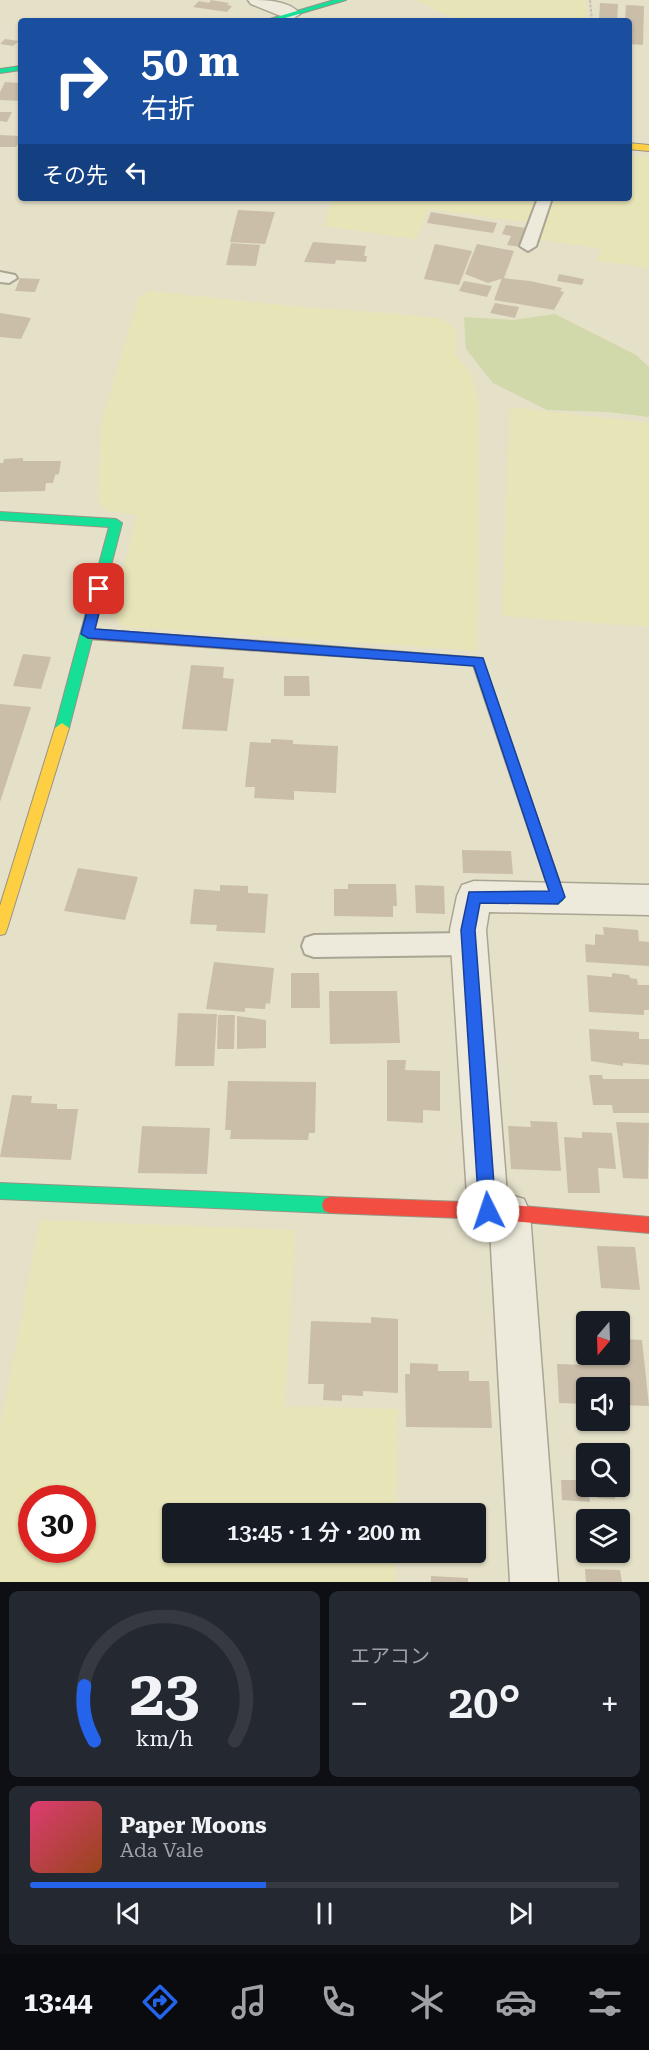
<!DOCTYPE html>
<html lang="ja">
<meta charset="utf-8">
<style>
:root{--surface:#171b24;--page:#242831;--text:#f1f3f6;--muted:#9ea1a6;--line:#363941;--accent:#2563eb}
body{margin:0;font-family:"Roboto Serif","Noto Sans JP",serif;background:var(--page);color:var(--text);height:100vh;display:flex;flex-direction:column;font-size:22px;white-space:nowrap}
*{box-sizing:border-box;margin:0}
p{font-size:20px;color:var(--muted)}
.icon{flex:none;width:33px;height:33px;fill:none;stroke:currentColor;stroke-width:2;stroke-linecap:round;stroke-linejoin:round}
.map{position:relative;height:1582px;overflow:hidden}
.drawer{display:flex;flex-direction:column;gap:9px;padding:9px;background:#0d0f14;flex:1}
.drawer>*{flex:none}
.hud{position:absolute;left:18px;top:18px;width:614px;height:183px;border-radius:6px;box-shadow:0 2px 4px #0004;background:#1a4fa0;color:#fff;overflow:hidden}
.needle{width:39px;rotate:199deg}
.tools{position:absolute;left:576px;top:1311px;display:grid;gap:12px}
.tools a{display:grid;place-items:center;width:54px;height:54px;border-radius:6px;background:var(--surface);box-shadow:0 2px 4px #0004;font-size:30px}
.speed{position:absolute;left:18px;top:1485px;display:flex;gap:12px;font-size:30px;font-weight:700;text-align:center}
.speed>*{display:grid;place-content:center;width:78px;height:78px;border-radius:50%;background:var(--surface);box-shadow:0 2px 4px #0004;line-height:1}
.speed .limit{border:9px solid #d22;background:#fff;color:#111}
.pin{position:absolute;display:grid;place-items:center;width:51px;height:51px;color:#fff;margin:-26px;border-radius:12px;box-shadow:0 3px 9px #0006}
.me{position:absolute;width:66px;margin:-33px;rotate:356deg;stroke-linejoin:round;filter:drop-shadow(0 0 4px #0008)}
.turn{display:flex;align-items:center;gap:21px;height:126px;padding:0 24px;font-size:27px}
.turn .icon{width:78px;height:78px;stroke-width:2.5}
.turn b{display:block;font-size:42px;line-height:51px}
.then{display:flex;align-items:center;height:57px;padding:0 24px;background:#0003;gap:12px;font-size:22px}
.big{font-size:45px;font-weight:600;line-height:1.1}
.drawer .tile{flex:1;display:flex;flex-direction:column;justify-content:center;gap:9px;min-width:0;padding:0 21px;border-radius:9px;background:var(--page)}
.drawer .dial{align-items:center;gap:0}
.dial svg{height:156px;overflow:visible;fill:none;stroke:var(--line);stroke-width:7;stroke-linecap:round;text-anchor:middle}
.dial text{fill:var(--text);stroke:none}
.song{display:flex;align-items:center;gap:18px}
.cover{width:72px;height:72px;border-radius:9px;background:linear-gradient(135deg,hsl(340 70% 55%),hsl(20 70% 35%))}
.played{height:6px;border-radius:3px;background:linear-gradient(90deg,var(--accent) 40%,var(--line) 40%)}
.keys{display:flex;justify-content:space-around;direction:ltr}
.heat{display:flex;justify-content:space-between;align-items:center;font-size:33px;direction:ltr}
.drawer .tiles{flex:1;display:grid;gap:9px;grid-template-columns:1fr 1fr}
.tile:last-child{grid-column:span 2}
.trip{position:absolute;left:162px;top:1503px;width:324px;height:60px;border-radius:6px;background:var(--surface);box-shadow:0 2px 4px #0004;font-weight:600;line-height:60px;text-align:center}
.tabs{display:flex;height:96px;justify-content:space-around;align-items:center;background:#090b0e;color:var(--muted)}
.tabs .icon{width:42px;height:42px}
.tabs .current{color:var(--accent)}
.tabs b{font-size:27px;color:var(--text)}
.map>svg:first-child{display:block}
.farmland{fill:#e7e4b7;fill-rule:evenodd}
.green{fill:#d1d8a9}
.building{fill:#cabea9}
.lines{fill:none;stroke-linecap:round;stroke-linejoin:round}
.lane-casing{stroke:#aaa493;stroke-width:4}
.street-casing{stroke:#aaa493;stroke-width:3}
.fast-casing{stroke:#999383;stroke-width:2}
.slow-casing{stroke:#999383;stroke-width:2}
.jam-casing{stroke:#999383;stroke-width:2}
.path{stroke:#c5c1b2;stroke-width:2;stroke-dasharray:3 1.5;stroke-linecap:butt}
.lane{fill:#edeadb;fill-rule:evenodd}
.street{fill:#edeadb;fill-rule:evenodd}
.fast{fill:#16e098;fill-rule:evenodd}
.slow{fill:#ffcf43;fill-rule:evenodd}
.jam{fill:#f24e42;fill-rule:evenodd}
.route{fill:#2563eb;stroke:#184099;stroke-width:1.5}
</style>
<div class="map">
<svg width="649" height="1582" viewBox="0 0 649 1582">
<rect width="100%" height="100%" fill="#e5e1c9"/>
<g class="farmland">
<path d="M416 0H585L588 12 587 21H468L453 18Z"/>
<path d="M629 154 649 157V268L597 261 600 248 539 240 553 198H628Z"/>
<path d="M333 198H539L533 217 526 222 428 209 416 239 324 226Z"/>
<path d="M150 291 291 306 411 315 442 319 456 329 455 354 471 373 479 403 478 651 124 627 112 616 137 515 107 511 98 501 101 423 139 297Z"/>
<path d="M510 407 649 423V627L502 616Z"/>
<path d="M40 1220 295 1230 285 1406 398 1409 396 1513 172 1514V1552L396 1553 395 1582H0V1429ZM82 1498V1550H32V1498Z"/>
</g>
<path class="green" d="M555 314 636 355 649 367V417L608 412 547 410 493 383 466 349 464 317 513 320Z"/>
<g class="building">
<path d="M211 0 229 3 227 5 232 6 227 12 193 7 199 1 209 3Z"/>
<path d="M600 3 618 4 617 21H599Z"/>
<path d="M626 5 644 6 643 45 628 44V21H625Z"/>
<path d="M5 39 19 41 13 46 0 44Z"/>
<path d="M5 82 21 83V101L0 100V92Z"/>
<path d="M0 112H12L7 122 0 121Z"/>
<path d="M0 135 21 136V138L16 147H0Z"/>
<path d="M238 210 275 212 265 244 230 242Z"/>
<path d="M431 212 497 223 493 233 427 223Z"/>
<path d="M506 225 526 228 522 247 507 245 511 236 502 234Z"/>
<path d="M313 242 366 246 364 256H367L366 262 336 260 335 264 304 262Z"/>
<path d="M231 243 260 245 256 266 226 265Z"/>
<path d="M435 244 472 251 459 285 424 279Z"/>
<path d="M477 244 514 251 504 278 488 283 465 274Z"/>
<path d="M559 274 584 279 582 285 557 281Z"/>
<path d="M20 278 40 279 35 292 15 291Z"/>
<path d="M502 278 530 281 562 288 560 291 564 292 554 310 494 300Z"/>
<path d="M464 281 492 286 487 297 459 291Z"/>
<path d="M495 303 519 307 515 318 490 313Z"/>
<path d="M0 313 31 318 21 339 0 337Z"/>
<path d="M23 458V461H61L59 474 55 475 53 483H46L45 491 0 492V463H3L4 459Z"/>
<path d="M23 654 51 657 41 689 13 686Z"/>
<path d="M191 665 224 667 223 678 234 679 227 731 182 729Z"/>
<path d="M284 676H309L310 696H284Z"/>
<path d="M0 704 31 707 0 802Z"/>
<path d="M271 739 293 740V744L338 746 336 793 294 791V800L254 798 255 787H245L250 742 271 743Z"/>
<path d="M462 850 511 851 513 874 463 873Z"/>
<path d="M78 868 138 877 125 920 64 911Z"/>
<path d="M348 884H396L397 906H393V917L334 916V889H348Z"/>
<path d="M220 885 248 886V893L268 894 265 933 216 931 217 925 190 924 194 889 220 891Z"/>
<path d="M415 885 444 886 445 914 416 913Z"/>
<path d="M603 927 638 930 639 941 649 942V966L586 962 585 944 595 945V934L604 935Z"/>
<path d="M214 962 274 968 270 1004 266 1003 265 1009 245 1008V1012L206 1009Z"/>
<path d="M291 973H319L320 1008H291Z"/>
<path d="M612 973 629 975 630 978 637 979 638 985H649V1010H644V1015L589 1012 587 975 612 977Z"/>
<path d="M329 991H397L400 1043 330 1044Z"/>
<path d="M178 1013 217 1014 214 1066H175Z"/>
<path d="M218 1015H235L234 1049H217Z"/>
<path d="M237 1016 266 1020V1048L237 1049Z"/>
<path d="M589 1029 639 1032V1039H649V1065L623 1063V1066L591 1061Z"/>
<path d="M387 1060H406L405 1070 440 1071V1111L423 1110V1123L387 1121Z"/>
<path d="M589 1075H602L603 1079H649V1113H613L612 1105H593Z"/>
<path d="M228 1081 316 1082 315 1133H309L308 1140 230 1139 231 1130H225Z"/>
<path d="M12 1095 32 1096 31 1103 57 1104V1109H78L71 1160 0 1157Z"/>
<path d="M530 1121 557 1122 561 1171 511 1169 508 1126 531 1127Z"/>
<path d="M616 1122 649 1123 648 1179 623 1178Z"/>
<path d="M142 1126 210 1128 207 1174 138 1173Z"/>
<path d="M582 1132 612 1133 616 1169 598 1168 600 1193H568L564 1137 582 1138Z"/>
<path d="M597 1246 635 1247 640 1290 601 1288Z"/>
<path d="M371 1317 398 1319V1393L363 1391V1396L342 1395V1401L323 1400 324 1384H308L311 1321 371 1323Z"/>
<path d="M620 1339 642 1340 649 1406 620 1405V1388H586V1404L559 1403 557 1364 590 1365 589 1354H620Z"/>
<path d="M410 1363 438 1364V1371H469V1381H489L492 1428 406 1427 405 1374H410Z"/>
<path d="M561 1480H586L590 1502 562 1500Z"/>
<path d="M596 1486H614L615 1499 597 1498Z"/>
<path d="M585 1569 620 1570 622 1582H586Z"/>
<path d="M431 1576 468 1578V1582H431Z"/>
</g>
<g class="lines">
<defs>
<g id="lane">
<path d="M538 198H552L536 246 528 251 520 246Z"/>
<path d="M0 272 15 275 17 278 9 283 0 282Z"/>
<path d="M469 933 478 936 481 944 478 952 469 955 314 957 305 954 302 946 305 938 314 935Z"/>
</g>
<g id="street">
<path d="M248 0C265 0 289 0 300 14L291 20 251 4Z"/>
<path d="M474 881 649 885V915L489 912 486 930 507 1194 524 1199 530 1213 558 1582H510L490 1230 474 1225 468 1211 450 930 457 896 462 885Z"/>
</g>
<g id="fast">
<path d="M334 0H346L275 21H263Z"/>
<path d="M21 66V70L0 73V69Z"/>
<path d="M0 512 116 519 122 523 69 728 62 733 55 728 109 527 0 520Z"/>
<path d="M303 644 482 658 565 897 563 901 558 903 553 901 551 897 473 665 303 654 297 649Z"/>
<path d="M0 1183 330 1197 336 1199 338 1205 336 1211 330 1213 0 1199Z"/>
</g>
<g id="slow">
<path d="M628 143 649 145V151L628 149Z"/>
<path d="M62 723 69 728 7 929 5 934 0 935V906L55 728Z"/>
</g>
<g id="jam">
<path d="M88 629 303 644 309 649 303 654 88 639 82 634Z"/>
<path d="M330 1197 488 1203 649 1217V1233L488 1219 330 1213 324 1211 322 1205 324 1199Z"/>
</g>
</defs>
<use href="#lane" class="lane-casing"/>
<use href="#street" class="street-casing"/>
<use href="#fast" class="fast-casing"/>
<use href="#slow" class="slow-casing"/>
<use href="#jam" class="jam-casing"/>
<path class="path" d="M590 0 592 21"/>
<use href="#lane" class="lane"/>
<use href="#street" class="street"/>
<use href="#fast" class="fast"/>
<use href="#slow" class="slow"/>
<use href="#jam" class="jam"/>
</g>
<path class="route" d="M99 585 105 589 95 629 483 658 565 897 558 904 480 903 475 930 496 1211 494 1217 488 1219 482 1217 479 1211 461 930 469 892 549 891 474 666 88 638 81 634 93 589Z"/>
</svg>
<div class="tools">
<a><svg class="needle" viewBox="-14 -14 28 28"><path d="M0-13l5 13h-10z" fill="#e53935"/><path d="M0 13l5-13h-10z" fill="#9ea1a6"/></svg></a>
<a><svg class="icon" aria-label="sound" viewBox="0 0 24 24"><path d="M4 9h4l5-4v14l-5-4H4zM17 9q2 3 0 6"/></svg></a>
<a><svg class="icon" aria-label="search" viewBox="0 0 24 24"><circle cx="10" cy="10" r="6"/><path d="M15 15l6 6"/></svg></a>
<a><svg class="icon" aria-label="layers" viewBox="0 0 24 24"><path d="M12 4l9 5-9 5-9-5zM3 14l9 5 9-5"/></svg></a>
</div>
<div class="speed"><div class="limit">30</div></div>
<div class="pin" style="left:99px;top:589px;background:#d93025"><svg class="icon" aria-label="arrive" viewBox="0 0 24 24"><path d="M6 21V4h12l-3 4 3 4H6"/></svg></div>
<svg class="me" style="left:488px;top:1211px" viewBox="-20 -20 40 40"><circle r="19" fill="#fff"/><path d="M0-13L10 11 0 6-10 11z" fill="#2563eb"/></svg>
<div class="trip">13:45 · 1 分 · 200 m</div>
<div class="hud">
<div class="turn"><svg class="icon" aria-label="right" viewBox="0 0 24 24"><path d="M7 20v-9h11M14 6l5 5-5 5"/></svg><div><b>50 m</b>右折</div></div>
<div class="then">その先<svg class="icon" aria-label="left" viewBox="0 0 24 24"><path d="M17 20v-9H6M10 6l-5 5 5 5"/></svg></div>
</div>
</div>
<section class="drawer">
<div class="tiles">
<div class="tile dial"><svg viewBox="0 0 100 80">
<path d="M14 69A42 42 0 1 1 86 69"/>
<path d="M14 69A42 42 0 0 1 9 41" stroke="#2563eb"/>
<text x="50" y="56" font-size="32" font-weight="700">23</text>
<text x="50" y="72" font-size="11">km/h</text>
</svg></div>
<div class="tile"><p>エアコン</p>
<div class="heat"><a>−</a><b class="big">20°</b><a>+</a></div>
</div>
<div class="tile">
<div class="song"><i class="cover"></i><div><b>Paper Moons</b><p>Ada Vale</p></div></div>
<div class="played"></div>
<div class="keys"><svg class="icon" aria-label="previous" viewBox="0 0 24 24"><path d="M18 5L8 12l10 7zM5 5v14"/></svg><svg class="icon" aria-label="pause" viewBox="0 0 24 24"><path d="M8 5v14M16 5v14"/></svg><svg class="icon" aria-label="next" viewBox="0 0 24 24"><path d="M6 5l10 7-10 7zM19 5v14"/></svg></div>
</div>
</div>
</section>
<nav class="tabs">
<b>13:44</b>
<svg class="icon current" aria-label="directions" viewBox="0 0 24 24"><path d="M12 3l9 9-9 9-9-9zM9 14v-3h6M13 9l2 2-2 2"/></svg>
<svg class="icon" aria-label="music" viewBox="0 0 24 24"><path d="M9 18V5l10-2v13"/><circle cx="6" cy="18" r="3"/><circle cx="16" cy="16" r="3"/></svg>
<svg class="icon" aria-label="phone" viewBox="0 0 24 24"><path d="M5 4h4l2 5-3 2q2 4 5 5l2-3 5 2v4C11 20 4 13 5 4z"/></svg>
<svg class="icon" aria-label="climate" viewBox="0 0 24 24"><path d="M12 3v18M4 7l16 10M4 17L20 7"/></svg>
<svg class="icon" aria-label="car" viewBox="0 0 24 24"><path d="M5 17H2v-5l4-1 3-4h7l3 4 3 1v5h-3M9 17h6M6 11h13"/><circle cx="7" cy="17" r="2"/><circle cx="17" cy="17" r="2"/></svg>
<svg class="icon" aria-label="filters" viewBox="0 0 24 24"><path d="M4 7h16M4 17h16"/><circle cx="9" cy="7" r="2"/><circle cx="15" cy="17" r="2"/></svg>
</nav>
